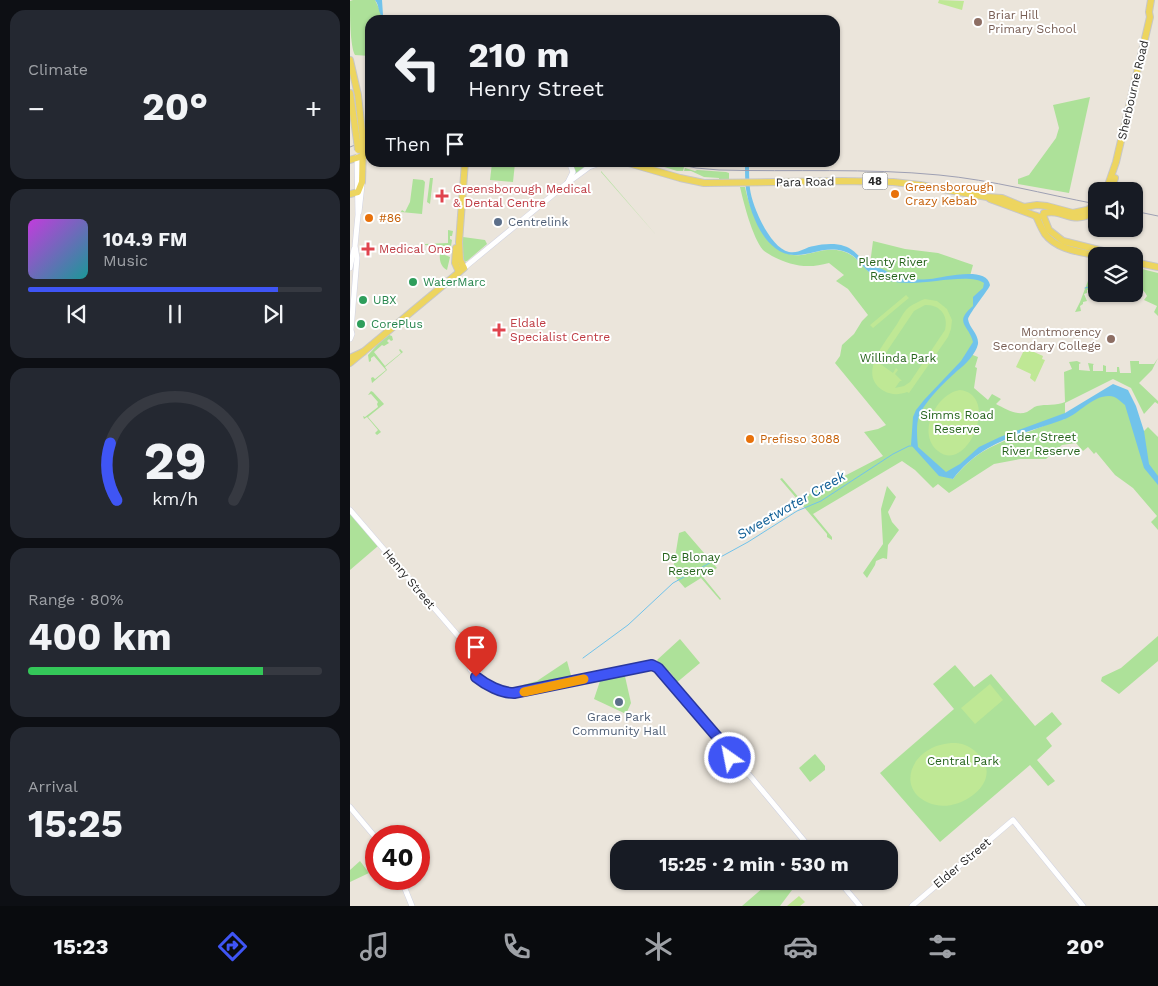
<!DOCTYPE html>
<meta charset="utf-8">
<style>
:root{--surface:#171b24;--page:#242831;--text:#f1f3f6;--muted:#9ea1a6;--line:#363941;--accent:#3f55f5}
body{margin:0;font-family:"Work Sans",sans-serif;background:var(--page);color:var(--text);height:100vh;display:flex;flex-direction:column;font-size:19px;white-space:nowrap}
*{box-sizing:border-box;margin:0}
p{font-size:16px;color:var(--muted)}
.icon{flex:none;width:28px;height:28px;fill:none;stroke:currentColor;stroke-width:2;stroke-linecap:round;stroke-linejoin:round}
.map{position:relative;flex:1;overflow:hidden}
.details{display:flex;flex-direction:column;gap:10px;padding:10px;background:#0d0f14;width:350px}
.details>*{flex:none}
.guide{position:absolute;left:15px;top:15px;width:475px;height:152px;border-radius:15px;box-shadow:0 1px 4px #0004;background:#171b24;color:var(--text);overflow:hidden}
.fabs{position:absolute;left:738px;top:182px;display:grid;gap:10px}
.fabs a{display:grid;place-items:center;width:55px;height:55px;border-radius:10px;background:var(--surface);box-shadow:0 1px 4px #0004;font-size:25px}
.speed{position:absolute;left:15px;top:825px;display:flex;gap:10px;font-size:25px;font-weight:700;text-align:center}
.speed>*{display:grid;place-content:center;width:65px;height:65px;border-radius:50%;background:var(--surface);box-shadow:0 1px 4px #0004;line-height:1}
.speed .limit{border:8px solid #d22;background:#fff;color:#111}
.pin{position:absolute;display:grid;place-items:center;width:42px;height:42px;color:#fff;margin:-51px -21px;border-radius:50% 50% 50% 0;rotate:-45deg;box-shadow:0 0 5px #0007}
.pin .icon{rotate:45deg}
.me{position:absolute;width:55px;margin:-28px;rotate:327deg;stroke-linejoin:round;filter:drop-shadow(0 0 4px #0008)}
.turn{display:flex;align-items:center;gap:18px;height:105px;padding:0 20px;font-size:22px}
.turn .icon{width:65px;height:65px;stroke-width:2.5}
.turn b{display:block;font-size:35px;line-height:42px}
.then{display:flex;align-items:center;height:48px;padding:0 20px;background:#0003;gap:10px;font-size:19px}
.big{font-size:38px;font-weight:700;line-height:1.1}
.details .card{flex:1;display:flex;flex-direction:column;justify-content:center;gap:8px;min-width:0;padding:0 18px;border-radius:15px;background:var(--page)}
.details .dial{align-items:center;gap:0}
.dial svg{height:130px;overflow:visible;fill:none;stroke:var(--line);stroke-width:7;stroke-linecap:round;text-anchor:middle}
.dial text{fill:var(--text);stroke:none}
.song{display:flex;align-items:center;gap:15px}
.cover{width:60px;height:60px;border-radius:8px;background:linear-gradient(135deg,hsl(290 70% 55%),hsl(180 70% 35%))}
.played{height:5px;border-radius:2px;background:linear-gradient(90deg,var(--accent) 85%,var(--line) 85%)}
.keys{display:flex;justify-content:space-around;direction:ltr}
.heat{display:flex;justify-content:space-between;align-items:center;font-size:28px;direction:ltr}
.charge{height:8px;border-radius:4px;background:linear-gradient(90deg,#34c759 80%,var(--line) 0)}
.trip{position:absolute;left:260px;top:840px;width:288px;height:50px;border-radius:15px;background:var(--surface);box-shadow:0 1px 4px #0004;font-weight:700;line-height:50px;text-align:center}
.tab-bar{display:flex;height:80px;justify-content:space-around;align-items:center;background:#090b0e;color:var(--muted)}
.tab-bar .icon{width:35px;height:35px}
.tab-bar .on{color:var(--accent)}
.tab-bar b{font-size:22px;color:var(--text)}
main{display:flex;flex:1;min-height:0}
.map>svg:first-child{display:block}
.green{fill:#ade199;fill-rule:evenodd}
.pitch{fill:#bfe895;fill-rule:evenodd}
.water{fill:#71c3eb}
.lines{fill:none;stroke-linecap:round;stroke-linejoin:round}
.stream{stroke:#71c3eb;stroke-width:1}
.minor-casing{stroke:#d1d3e2;stroke-width:6}
.major-casing{stroke:#c7c7c7;stroke-width:8}
.minor{stroke:#fff;stroke-width:5}
.major{stroke:#edd55f;stroke-width:6}
.rail{stroke:#9ea0b3;stroke-width:1}
.major-bridge-casing{stroke:#c7c7c7;stroke-width:8;stroke-linecap:butt}
.major-bridge{stroke:#edd55f;stroke-width:6}
.route-casing{stroke:#29379f;stroke-width:12}
.route{stroke:#3f55f5;stroke-width:9}
.slow{stroke:#f59e0b;stroke-width:9}
.education-dot{fill:#8d6e63;stroke:#fff;stroke-width:2}
.food-dot{fill:#e8710a;stroke:#fff;stroke-width:2}
.health-dot{fill:#e0444e;stroke:#fff;stroke-width:2}
.service-dot{fill:#5c6f8a;stroke:#fff;stroke-width:2}
.leisure-dot{fill:#2e9e5b;stroke:#fff;stroke-width:2}
.labels{text-anchor:middle;dominant-baseline:central;stroke-width:4;stroke-linejoin:round;paint-order:stroke}
.shield{fill:#fff;stroke:#696969;stroke-width:1}
.shield-label{font-size:11px;font-weight:bold;fill:#292929}
.education-label{font-size:12px;fill:#785e54;stroke:#fff;text-anchor:start}
.street-label{font-size:12px;fill:#292929;stroke:#fff}
.food-label{font-size:12px;fill:#c56008;stroke:#fff;text-anchor:start}
.health-label{font-size:12px;fill:#be3a42;stroke:#fff;text-anchor:start}
.service-label{font-size:12px;fill:#4e5e75;stroke:#fff;text-anchor:start}
.park-label{font-size:12px;fill:#26641c;stroke:#fff}
.leisure-label{font-size:12px;fill:#27864d;stroke:#fff;text-anchor:start}
.water-label{font-size:14px;font-style:italic;fill:#115f96;stroke:#fff}
</style>
<main>
<section class="details">
<div class="card"><p>Climate</p>
<div class="heat"><a>−</a><b class="big">20°</b><a>+</a></div>
</div>
<div class="card">
<div class="song"><i class="cover"></i><div><b>104.9 FM</b><p>Music</p></div></div>
<div class="played"></div>
<div class="keys"><svg class="icon" aria-label="previous" viewBox="0 0 24 24"><path d="M18 5L8 12l10 7zM5 5v14"/></svg><svg class="icon" aria-label="pause" viewBox="0 0 24 24"><path d="M8 5v14M16 5v14"/></svg><svg class="icon" aria-label="next" viewBox="0 0 24 24"><path d="M6 5l10 7-10 7zM19 5v14"/></svg></div>
</div>
<div class="card dial"><svg viewBox="0 0 100 80">
<path d="M14 69A42 42 0 1 1 86 69"/>
<path d="M14 69A42 42 0 0 1 10 34" stroke="#3f55f5"/>
<text x="50" y="56" font-size="32" font-weight="700">29</text>
<text x="50" y="72" font-size="11">km/h</text>
</svg></div>
<div class="card"><p>Range · 80%</p><b class="big">400 km</b><div class="charge"></div></div>
<div class="card"><p>Arrival</p><b class="big">15:25</b></div>
</section>
<div class="map">
<svg width="808" height="906" viewBox="0 0 808 906">
<rect width="100%" height="100%" fill="#ebe5db"/>
<g class="green">
<path d="M3 0H25L34 19 38 20H20V56L5 55C0 46 0 14 0 1Z"/>
<path d="M740 97 719 193 668 184V179L679 175 706 138 709 128 703 105Z"/>
<path d="M142 163H165L163 182 140 180Z"/>
<path d="M220 163H241L223 177Z"/>
<path d="M302 163H312L334 167 333 171H327Z"/>
<path d="M335 168 345 171 347 170 376 172 379 173V180L369 181V178L354 177 341 171H334Z"/>
<path d="M251 171 307 236 251 172Z"/>
<path d="M80 178H83L80 204 77 202Z"/>
<path d="M63 179 73 180 75 182 72 214 51 212 49 215 52 210 55 212 60 202Z"/>
<path d="M390 187H395C400 212 419 259 451 255 466 253 476 247 492 251 504 254 511 264 519 272L523 241 555 249 588 253 623 265 620 276 630 278 637 285 616 320 625 338 620 354 628 357 625 367 627 368 624 388 638 400 642 394 651 399 646 404C656 409 666 416 677 412 681 410 683 407 687 406 696 404 706 406 715 402L714 372 722 369 719 362 727 361 731 363 729 364V370L740 371 738 363 744 364 743 365V371H753V365L756 366V372H767V367H769L770 373H781L780 361H789V364H804L808 358 802 370 789 383 808 401V404L805 402 794 414 781 388 763 379 715 403V415L748 396H774L790 435 798 427 808 437V530L801 522 807 516 783 488 765 475 746 452 744 454 738 447 733 451 726 443 712 445 696 459H670L644 464 599 493 588 484 583 488 565 470 552 461 463 514 482 537V540L477 537V534L430 479 432 478 450 499 533 456 514 432 528 429 536 425 485 363 490 356 492 345 504 334 512 321 518 315 498 289 486 281 494 275 479 263C458 269 441 266 422 256 419 254 415 252 413 250 402 236 394 204 390 187ZM715 416V419C702 421 690 428 678 432 645 444 625 451 603 479L597 477 634 447Z"/>
<path d="M98 230 103 231 102 236H100V239L102 240 101 246 94 245 98 246V248L75 245V244L98 243Z"/>
<path d="M113 237 135 240 137 244 117 261 114 262 111 256Z"/>
<path d="M90 253 100 257 97 270C91 267 89 260 90 253Z"/>
<path d="M745 259 746 287 737 290V293L734 294 737 301 733 302V304L730 306 731 311 725 312 730 302 741 273 738 265Z"/>
<path d="M784 267 808 273V316L804 312 807 306 794 300 797 296C794 289 789 287 784 291Z"/>
<path d="M39 335 42 336 43 340 41 341 39 339 37 341 39 343 34 346 32 345 24 352 35 366 51 353 49 350 50 349 53 352 35 367 37 370 22 383 21 378 23 377 25 379 36 370 24 356 21 358V361L19 362 18 355 35 337Z"/>
<path d="M21 391 23 392 34 404 18 417 31 432 27 435 25 433 28 430 17 417 14 419 13 416 15 417 28 407 27 404 28 402 21 394 18 395Z"/>
<path d="M537 486 546 497 538 512 542 522 549 530 538 545 537 559 533 558 526 561 525 565 517 578 513 573 533 544 531 509Z"/>
<path d="M0 514 28 546 0 570Z"/>
<path d="M335 531 367 568 353 577 371 599 370 600 351 578 335 588 321 572 323 570 329 533Z"/>
<path d="M808 636V661L769 694 751 681 752 677 771 668Z"/>
<path d="M330 639 350 663 325 684 321 680 324 679V677L319 671 315 672 307 660Z"/>
<path d="M217 661 222 679 175 689 173 685 187 681Z"/>
<path d="M605 665 624 687 641 674 685 726 702 712 712 724 696 738 702 746 687 760 705 781 698 786 680 765 590 842 530 773 604 709 583 684Z"/>
<path d="M274 672 281 703 276 714 244 699 251 678Z"/>
<path d="M465 754 475 766V770L460 782 449 768Z"/>
<path d="M10 861 19 873 0 882V870Z"/>
<path d="M421 881H446L444 884 445 886 430 906H392Z"/>
</g>
<g class="pitch">
<path d="M589 0 614 1 612 10 588 3Z"/>
<path d="M556 295 559 298 554 302 523 328 520 325Z"/>
<path d="M575 299 587 301 597 309 602 320 601 329 598 337 559 393 557 392C549 395 541 395 534 391 507 375 534 344 545 327 549 322 553 312 558 308 562 305 569 301 575 299ZM575 305C590 304 599 316 595 330L560 382 554 386 545 388 550 381H552L545 374 548 370 546 368 543 373 529 363 564 311Z"/>
<path d="M675 348 693 356 692 359 695 360 685 382 680 378 681 374 666 367Z"/>
<path d="M610 390C651 395 617 475 588 451 566 433 587 393 610 390Z"/>
<path d="M640 684 653 700 625 724 611 708Z"/>
<path d="M606 743C616 744 623 748 630 756 653 782 611 811 586 805 541 794 560 742 606 743Z"/>
<path d="M449 896 455 902 450 906H437Z"/>
</g>
<g class="water">
<path d="M25 0H32L33 15 39 19 60 20 34 19C27 12 30 6 25 0Z"/>
<path d="M395 163H399C399 171 399 181 400 189 402 206 420 248 439 252 449 254 455 247 464 246 472 244 486 243 494 246 504 249 508 256 515 262 520 266 526 267 532 269 537 271 541 275 545 277 554 280 570 280 580 279 591 278 637 265 640 285 640 288 620 312 618 319 619 328 629 334 628 344 626 354 615 365 607 371 595 382 575 401 569 416 566 424 567 438 568 447L596 472 610 464 629 447 650 437 715 413 763 384 778 390 786 406 794 431 799 464 808 476V485L794 468 775 405C770 401 766 396 759 396 742 396 730 413 715 419 671 435 633 440 603 479L589 476 561 445 563 417 566 410 574 400 611 361 623 342C619 325 603 323 623 306V297L633 288 634 283C621 273 577 284 559 283 547 283 529 280 519 272 510 264 505 254 493 251 473 246 461 256 444 255 415 254 400 214 396 189 395 181 395 171 395 163Z"/>
</g>
<g class="lines">
<g class="stream">
<path d="M735 288 746 285"/>
<path d="M233 658 278 625 323 583 398 542 447 511 471 501 543 454 559 446H562"/>
</g>
<defs>
<g id="minor">
<path d="M218 182 223 172 219 162"/>
<path d="M9 212 12 185"/>
<path d="M0 268 4 249"/>
<path d="M114 268 216 184 239 167 253 162"/>
<path d="M0 339 2 334 1 330 7 258 5 246 8 215 7 157"/>
<path d="M0 510 128 659"/>
<path d="M127 659H129C131 663 131 670 128 674H124L120 669 124 660Z"/>
<path d="M124 674C132 684 150 693 164 693L290 667 305 666 310 670 376 747 380 755"/>
<circle cx="383" cy="756" r="3"/>
<path d="M383 759 391 765 461 849"/>
<path d="M0 807 26 838"/>
<path d="M51 879 62 906"/>
<path d="M489 881 510 906"/>
<path d="M562 906 663 820 733 906"/>
</g>
<g id="major">
<path d="M0 60 8 95 13 140"/>
<path d="M0 93 7 141"/>
<path d="M18 147 20 148"/>
<path d="M0 160 20 154"/>
<path d="M255 162H275"/>
<path d="M275 162 330 178 354 183 492 181 543 182 570 185 637 197 652 198 674 207 687 205 697 206 723 213 737 210 746 205"/>
<path d="M756 191 766 162 800 17 799 12 801 0"/>
<path d="M761 191 765 178"/>
<path d="M0 194 8 192 12 182 13 149"/>
<path d="M640 199 689 217"/>
<path d="M694 213C715 208 720 227 746 211"/>
<path d="M693 215 699 230 713 241 773 256"/>
<path d="M686 216C689 222 691 228 695 234 707 250 731 252 749 256"/>
<path d="M106 248 105 263 109 272"/>
<path d="M784 262 808 267"/>
<path d="M0 358 13 352"/>
<path d="M0 363 114 268 110 260 109 242 115 162"/>
</g>
</defs>
<use href="#minor" class="minor-casing"/>
<use href="#major" class="major-casing"/>
<use href="#minor" class="minor"/>
<use href="#major" class="major"/>
<g class="rail">
<path d="M0 147 20 139"/>
<path d="M319 162 346 168 369 170C443 172 517 168 589 175 642 180 694 194 746 204"/>
<path d="M784 211 808 216"/>
</g>
<defs>
<g id="major-bridge">
<path d="M13 140V149"/>
<path d="M7 141 8 150"/>
</g>
</defs>
<use href="#major-bridge" class="major-bridge-casing"/>
<use href="#major-bridge" class="major-bridge"/>
</g>
<g class="lines">
<defs>
<path id="route" d="M126 677C136 685 151 693 164 693L302 665 308 668 369 739 376 747 380 758"/>
</defs>
<use href="#route" class="route-casing"/>
<use href="#route" class="route"/>
<path class="slow" d="M174 692 234 679"/>
</g>
<g class="education-dot">
<circle cx="628" cy="22" r="5"/>
<circle cx="761" cy="339" r="5"/>
</g>
<g class="food-dot">
<circle cx="545" cy="194" r="5"/>
<circle cx="19" cy="218" r="5"/>
<circle cx="400" cy="439" r="5"/>
</g>
<g class="health-dot">
<path d="M89.5 188.5h5v5h5v5h-5v5h-5v-5h-5v-5h5z"/>
<path d="M15.5 241.5h5v5h5v5h-5v5h-5v-5h-5v-5h5z"/>
<path d="M146.5 322.5h5v5h5v5h-5v5h-5v-5h-5v-5h5z"/>
</g>
<g class="service-dot">
<circle cx="148" cy="222" r="5"/>
<circle cx="269" cy="702" r="5"/>
</g>
<g class="leisure-dot">
<circle cx="63" cy="282" r="5"/>
<circle cx="13" cy="300" r="5"/>
<circle cx="11" cy="324" r="5"/>
</g>
<g class="labels">
<rect class="shield" x="512.5" y="172.5" width="25" height="17" rx="4"/>
<g class="shield-label">
<text x="525" y="181">48</text>
</g>
<g class="education-label">
<text x="638" y="15">Briar Hill<tspan x="638" dy="14">Primary School</tspan></text>
<text x="751" y="332" text-anchor="end">Montmorency<tspan x="751" dy="14">Secondary College</tspan></text>
</g>
<g class="street-label">
<text transform="translate(783 90) rotate(-77)">Sherbourne Road</text>
<text transform="translate(455 182) rotate(-1)">Para Road</text>
<text transform="translate(59 579) rotate(50)">Henry Street</text>
<text transform="translate(612 863) rotate(-40)">Elder Street</text>
</g>
<g class="food-label">
<text x="555" y="187">Greensborough<tspan x="555" dy="14">Crazy Kebab</tspan></text>
<text x="29" y="218">#86</text>
<text x="410" y="439">Prefisso 3088</text>
</g>
<g class="health-label">
<text x="103" y="189">Greensborough Medical<tspan x="103" dy="14">&amp; Dental Centre</tspan></text>
<text x="29" y="249">Medical One</text>
<text x="160" y="323">Eldale<tspan x="160" dy="14">Specialist Centre</tspan></text>
</g>
<g class="service-label">
<text x="158" y="222">Centrelink</text>
<text x="269" y="717" text-anchor="middle">Grace Park<tspan x="269" dy="14">Community Hall</tspan></text>
</g>
<g class="park-label">
<text x="543" y="262">Plenty River<tspan x="543" dy="14">Reserve</tspan></text>
<text x="548" y="358">Willinda Park</text>
<text x="607" y="415">Simms Road<tspan x="607" dy="14">Reserve</tspan></text>
<text x="691" y="437">Elder Street<tspan x="691" dy="14">River Reserve</tspan></text>
<text x="341" y="557">De Blonay<tspan x="341" dy="14">Reserve</tspan></text>
<text x="613" y="761">Central Park</text>
</g>
<g class="leisure-label">
<text x="73" y="282">WaterMarc</text>
<text x="23" y="300">UBX</text>
<text x="21" y="324">CorePlus</text>
</g>
<g class="water-label">
<text transform="translate(441 505) rotate(-30)">Sweetwater Creek</text>
</g>
</g>
</svg>
<div class="fabs">
<a><svg class="icon" aria-label="sound" viewBox="0 0 24 24"><path d="M4 9h4l5-4v14l-5-4H4zM17 9q2 3 0 6"/></svg></a>
<a><svg class="icon" aria-label="layers" viewBox="0 0 24 24"><path d="M12 4l9 5-9 5-9-5zM3 14l9 5 9-5"/></svg></a>
</div>
<div class="speed"><div class="limit">40</div></div>
<div class="pin" style="left:126px;top:677px;background:#d93025"><svg class="icon" aria-label="arrive" viewBox="0 0 24 24"><path d="M6 21V4h12l-3 4 3 4H6"/></svg></div>
<svg class="me" style="left:380px;top:758px" viewBox="-20 -20 40 40"><circle r="17" fill="#3f55f5" stroke="#fff" stroke-width="3"/><path d="M0-11L8 9 0 5-8 9z" fill="#fff"/></svg>
<div class="trip">15:25 · 2 min · 530 m</div>
<div class="guide">
<div class="turn"><svg class="icon" aria-label="left" viewBox="0 0 24 24"><path d="M17 20v-9H6M10 6l-5 5 5 5"/></svg><div><b>210 m</b>Henry Street</div></div>
<div class="then">Then<svg class="icon" aria-label="arrive" viewBox="0 0 24 24"><path d="M6 21V4h12l-3 4 3 4H6"/></svg></div>
</div>
</div>
</main>
<nav class="tab-bar">
<b>15:23</b>
<svg class="icon on" aria-label="directions" viewBox="0 0 24 24"><path d="M12 3l9 9-9 9-9-9zM9 14v-3h6M13 9l2 2-2 2"/></svg>
<svg class="icon" aria-label="music" viewBox="0 0 24 24"><path d="M9 18V5l10-2v13"/><circle cx="6" cy="18" r="3"/><circle cx="16" cy="16" r="3"/></svg>
<svg class="icon" aria-label="phone" viewBox="0 0 24 24"><path d="M5 4h4l2 5-3 2q2 4 5 5l2-3 5 2v4C11 20 4 13 5 4z"/></svg>
<svg class="icon" aria-label="climate" viewBox="0 0 24 24"><path d="M12 3v18M4 7l16 10M4 17L20 7"/></svg>
<svg class="icon" aria-label="car" viewBox="0 0 24 24"><path d="M5 17H2v-5l4-1 3-4h7l3 4 3 1v5h-3M9 17h6M6 11h13"/><circle cx="7" cy="17" r="2"/><circle cx="17" cy="17" r="2"/></svg>
<svg class="icon" aria-label="filters" viewBox="0 0 24 24"><path d="M4 7h16M4 17h16"/><circle cx="9" cy="7" r="2"/><circle cx="15" cy="17" r="2"/></svg>
<b>20°</b>
</nav>
